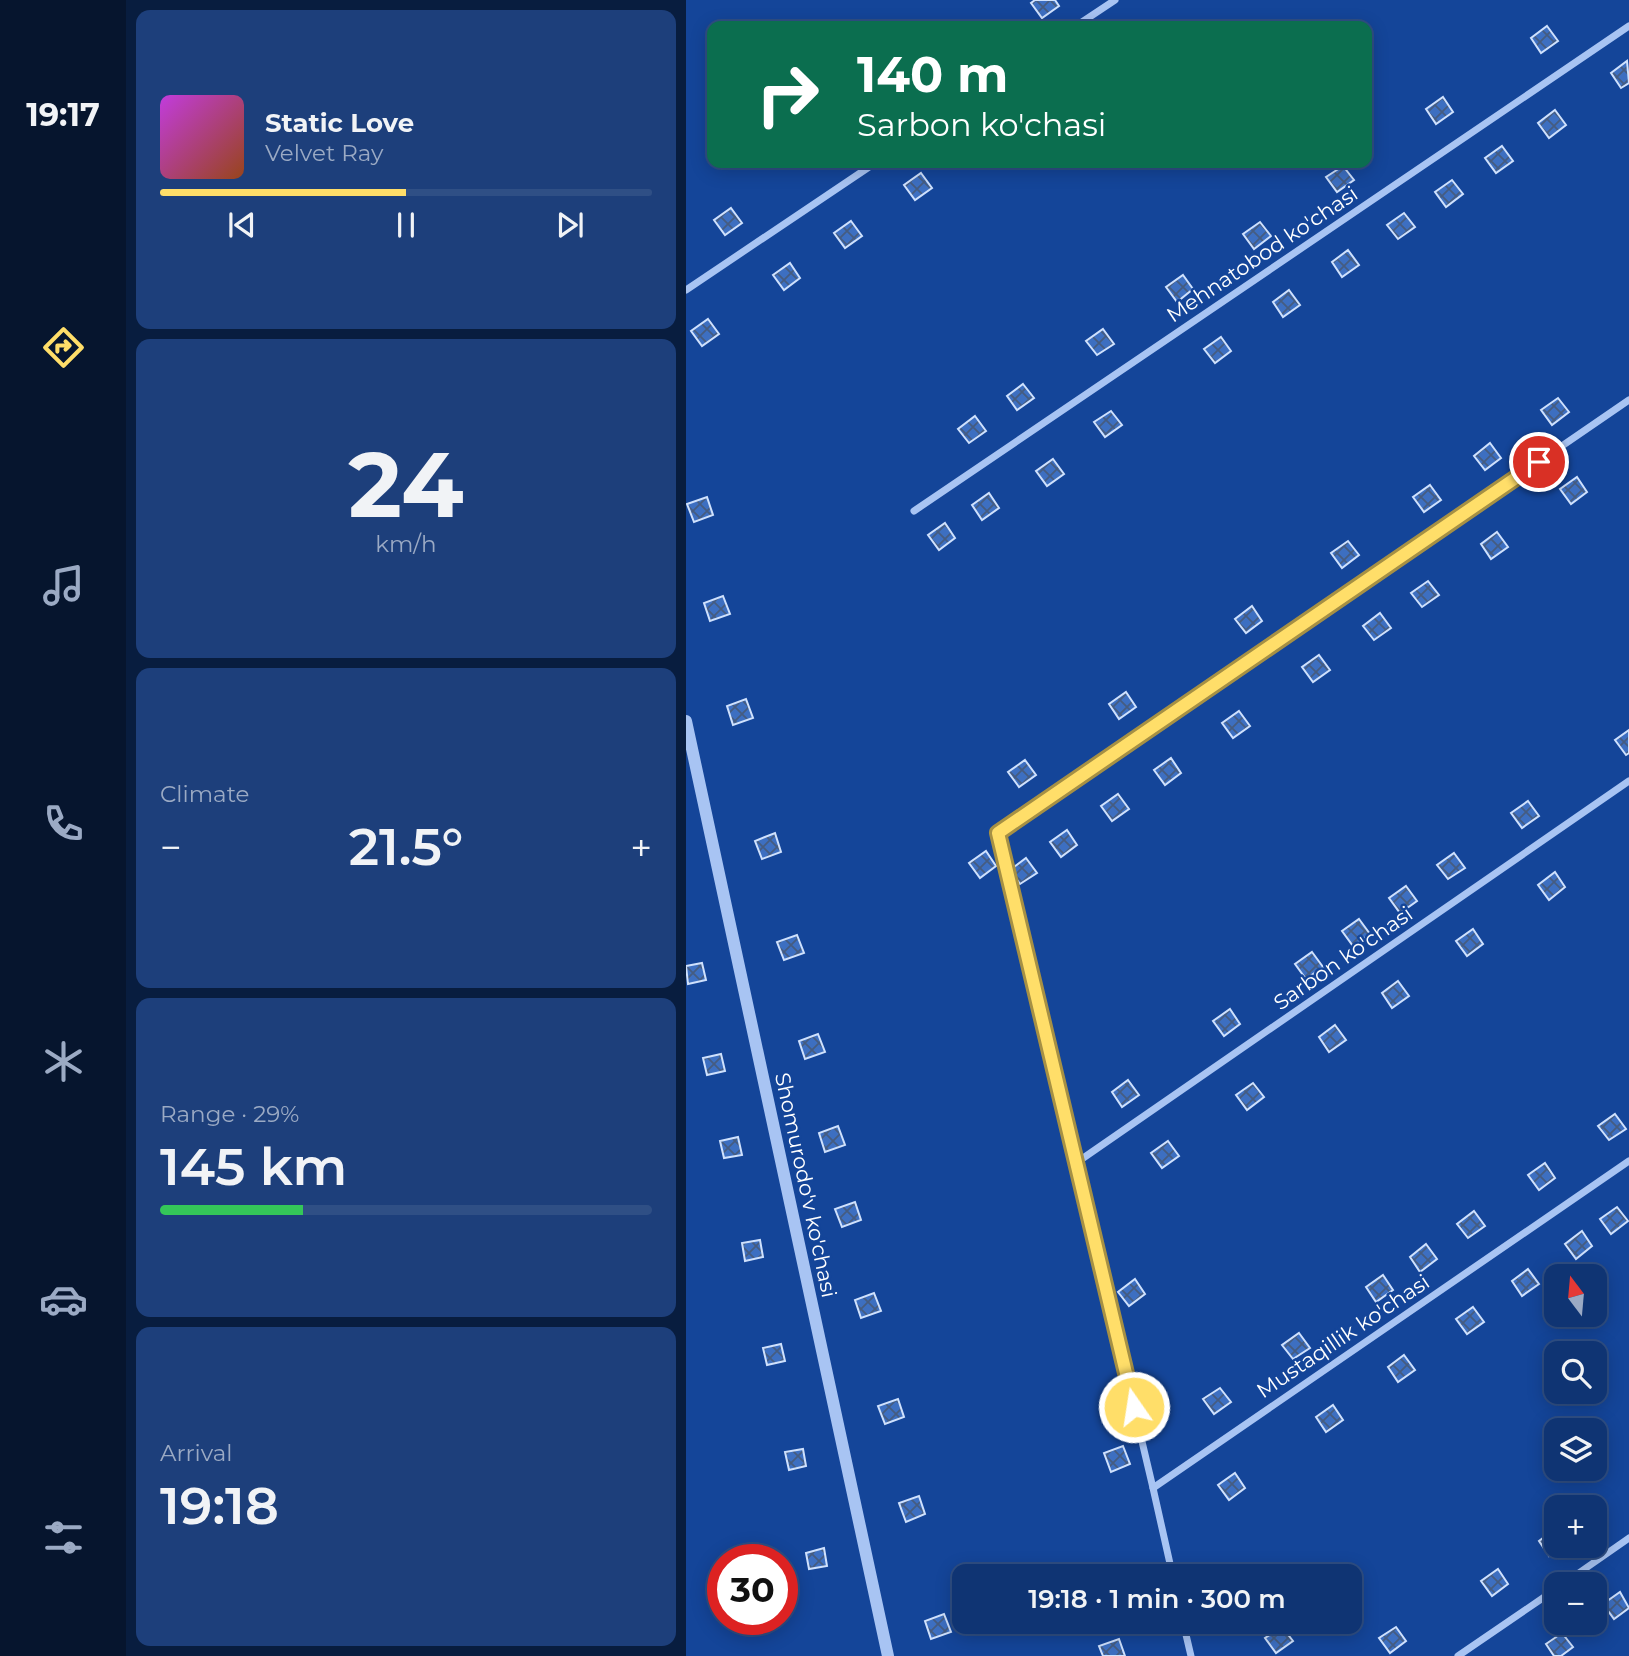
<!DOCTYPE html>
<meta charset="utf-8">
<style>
:root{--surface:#0f3473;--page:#1d3f7b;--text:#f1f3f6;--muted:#9baac4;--line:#2f4f85;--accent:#ffde69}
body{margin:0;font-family:Montserrat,sans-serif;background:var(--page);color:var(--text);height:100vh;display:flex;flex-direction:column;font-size:26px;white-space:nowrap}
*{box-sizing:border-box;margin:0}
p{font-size:23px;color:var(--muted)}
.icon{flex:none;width:38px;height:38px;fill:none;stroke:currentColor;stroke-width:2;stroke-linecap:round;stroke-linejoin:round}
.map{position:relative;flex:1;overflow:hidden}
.drawer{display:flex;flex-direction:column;gap:10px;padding:10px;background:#081d3f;width:560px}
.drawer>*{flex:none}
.hud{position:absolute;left:21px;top:21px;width:665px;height:147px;border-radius:14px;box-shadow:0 4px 18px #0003,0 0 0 2px var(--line);background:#0b6e4f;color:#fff;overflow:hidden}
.needle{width:46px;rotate:344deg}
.fabs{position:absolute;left:858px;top:1264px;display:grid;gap:14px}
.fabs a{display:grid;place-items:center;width:63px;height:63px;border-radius:14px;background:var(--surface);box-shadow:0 4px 18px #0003,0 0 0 2px var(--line);font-size:35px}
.speed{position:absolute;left:21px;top:1544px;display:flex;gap:14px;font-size:35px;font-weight:700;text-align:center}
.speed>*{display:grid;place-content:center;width:91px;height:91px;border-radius:50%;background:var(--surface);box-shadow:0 4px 18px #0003,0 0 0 2px var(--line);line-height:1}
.speed .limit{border:10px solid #d22;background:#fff;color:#111}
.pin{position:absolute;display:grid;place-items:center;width:60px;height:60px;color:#fff;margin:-30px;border:4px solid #fff;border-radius:50%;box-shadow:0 2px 7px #0007}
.me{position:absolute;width:77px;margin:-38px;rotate:347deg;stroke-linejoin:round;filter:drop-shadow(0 0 5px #0008)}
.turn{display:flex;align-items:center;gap:24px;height:147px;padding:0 35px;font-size:32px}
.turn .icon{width:91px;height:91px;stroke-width:2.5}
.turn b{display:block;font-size:49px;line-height:60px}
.big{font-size:52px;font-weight:600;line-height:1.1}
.drawer .widget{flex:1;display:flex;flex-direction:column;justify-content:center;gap:10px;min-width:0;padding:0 24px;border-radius:14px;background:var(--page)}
.drawer .dial{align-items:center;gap:0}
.dial b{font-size:91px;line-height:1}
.song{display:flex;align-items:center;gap:21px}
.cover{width:84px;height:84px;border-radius:10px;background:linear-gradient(135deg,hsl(290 70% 55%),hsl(20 70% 35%))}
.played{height:7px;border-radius:4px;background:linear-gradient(90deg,var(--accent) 50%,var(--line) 50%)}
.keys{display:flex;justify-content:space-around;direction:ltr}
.heat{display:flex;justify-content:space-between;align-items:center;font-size:38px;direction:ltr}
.charge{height:10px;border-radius:5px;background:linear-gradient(90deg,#34c759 29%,var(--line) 0)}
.trip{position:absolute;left:266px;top:1564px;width:410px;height:70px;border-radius:14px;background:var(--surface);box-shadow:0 4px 18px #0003,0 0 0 2px var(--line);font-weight:600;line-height:70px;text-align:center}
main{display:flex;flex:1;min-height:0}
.tab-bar{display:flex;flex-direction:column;width:126px;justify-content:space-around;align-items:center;background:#06152e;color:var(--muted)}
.tab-bar .icon{width:49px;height:49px}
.tab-bar .current{color:var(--accent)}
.tab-bar b{font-size:32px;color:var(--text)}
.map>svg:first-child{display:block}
.building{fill:url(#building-cross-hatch);stroke:#cfe1fd;stroke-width:2}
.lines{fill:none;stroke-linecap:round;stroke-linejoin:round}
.minor{stroke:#a8c4f3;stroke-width:7}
.tertiary{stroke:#a8c4f3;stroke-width:12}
.route-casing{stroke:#a69044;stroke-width:18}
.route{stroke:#ffde69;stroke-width:12}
.labels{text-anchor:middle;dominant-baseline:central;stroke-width:5;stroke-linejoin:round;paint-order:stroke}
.street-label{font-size:21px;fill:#fff;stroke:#144599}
</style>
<main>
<nav class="tab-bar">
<b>19:17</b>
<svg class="icon current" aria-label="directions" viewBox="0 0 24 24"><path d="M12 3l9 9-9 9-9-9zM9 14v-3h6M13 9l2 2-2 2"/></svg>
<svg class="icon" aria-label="music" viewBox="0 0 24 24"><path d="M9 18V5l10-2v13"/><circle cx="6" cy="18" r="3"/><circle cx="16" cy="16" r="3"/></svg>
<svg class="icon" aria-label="phone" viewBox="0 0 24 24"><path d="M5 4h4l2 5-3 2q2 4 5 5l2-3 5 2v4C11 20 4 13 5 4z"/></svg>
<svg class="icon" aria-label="climate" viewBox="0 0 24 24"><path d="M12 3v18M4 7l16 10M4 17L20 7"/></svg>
<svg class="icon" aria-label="car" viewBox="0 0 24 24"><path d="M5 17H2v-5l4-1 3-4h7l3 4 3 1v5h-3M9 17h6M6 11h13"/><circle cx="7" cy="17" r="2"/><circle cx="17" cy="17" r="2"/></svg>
<svg class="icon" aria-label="filters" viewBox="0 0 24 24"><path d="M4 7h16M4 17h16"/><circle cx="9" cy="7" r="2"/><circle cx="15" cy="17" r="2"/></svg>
</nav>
<section class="drawer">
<div class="widget">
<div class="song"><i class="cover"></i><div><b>Static Love</b><p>Velvet Ray</p></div></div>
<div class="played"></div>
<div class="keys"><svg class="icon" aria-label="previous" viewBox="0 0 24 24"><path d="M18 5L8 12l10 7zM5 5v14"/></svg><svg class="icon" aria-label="pause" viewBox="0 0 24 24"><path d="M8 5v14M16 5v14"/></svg><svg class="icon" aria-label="next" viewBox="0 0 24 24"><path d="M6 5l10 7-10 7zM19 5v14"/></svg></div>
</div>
<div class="widget dial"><b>24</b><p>km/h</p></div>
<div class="widget"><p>Climate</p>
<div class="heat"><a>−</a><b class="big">21.5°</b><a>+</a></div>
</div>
<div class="widget"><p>Range · 29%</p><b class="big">145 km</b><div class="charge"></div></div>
<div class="widget"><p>Arrival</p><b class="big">19:18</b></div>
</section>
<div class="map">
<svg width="943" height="1656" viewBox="0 0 943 1656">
<defs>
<pattern id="building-cross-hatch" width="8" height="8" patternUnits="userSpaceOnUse" patternTransform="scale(1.75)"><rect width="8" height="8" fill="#3d6fc1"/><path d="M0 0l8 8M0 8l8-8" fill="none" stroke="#455c81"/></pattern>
</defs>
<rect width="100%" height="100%" fill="#144599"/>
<g class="building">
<path d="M349 0H369L373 6 356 18 345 3Z"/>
<path d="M861 26 872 41 855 53 845 38Z"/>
<path d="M941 61 943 83 935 88 925 73Z"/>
<path d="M757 97 767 112 750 124 740 109Z"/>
<path d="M869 110 880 125 863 138 852 123Z"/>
<path d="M816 146 827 161 810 173 799 158Z"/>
<path d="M657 166 668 180 651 192 640 177Z"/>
<path d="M235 173 246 188 229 200 218 185Z"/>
<path d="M766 180 777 194 760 207 749 192Z"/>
<path d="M45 208 56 223 39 235 28 220Z"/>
<path d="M718 213 729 227 712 239 701 225Z"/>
<path d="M165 221 176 236 159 248 148 233Z"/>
<path d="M574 222 585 236 568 249 557 234Z"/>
<path d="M662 250 673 265 656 277 646 262Z"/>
<path d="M104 263 114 278 98 290 87 275Z"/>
<path d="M497 275 507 289 491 302 480 287Z"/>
<path d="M603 290 614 305 597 317 587 302Z"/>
<path d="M22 319 33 334 16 346 5 331Z"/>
<path d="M417 329 428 344 411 355 400 341Z"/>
<path d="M535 337 545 351 529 363 518 349Z"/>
<path d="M337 384 348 398 331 410 321 396Z"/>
<path d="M872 398 883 412 866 425 855 410Z"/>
<path d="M425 411 436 425 419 437 408 422Z"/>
<path d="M289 416 300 431 283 443 272 429Z"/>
<path d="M804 443 815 458 799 470 788 456Z"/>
<path d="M367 459 378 474 361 486 350 471Z"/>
<path d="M891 477 901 492 885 504 874 489Z"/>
<path d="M744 485 755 500 738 512 727 497Z"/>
<path d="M303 493 313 508 296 520 286 505Z"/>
<path d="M21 497 27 515 8 522 1 504Z"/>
<path d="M259 523 269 538 253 550 242 535Z"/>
<path d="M811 532 822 547 805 559 795 544Z"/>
<path d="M662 541 673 555 656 568 645 553Z"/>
<path d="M742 581 753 595 736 607 725 593Z"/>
<path d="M37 596 44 614 24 621 18 603Z"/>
<path d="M566 606 576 621 560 633 549 619Z"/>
<path d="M694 613 705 628 688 640 677 626Z"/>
<path d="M633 655 644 670 627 682 616 667Z"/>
<path d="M440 692 450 707 433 719 423 704Z"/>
<path d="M60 699 67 718 47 725 41 706Z"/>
<path d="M553 711 564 726 547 738 536 723Z"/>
<path d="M943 730V753L940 755 929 740Z"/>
<path d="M485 758 495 773 479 785 468 770Z"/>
<path d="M339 760 350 775 333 787 322 772Z"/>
<path d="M432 794 443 809 426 821 415 806Z"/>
<path d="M842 801 853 816 836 828 825 813Z"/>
<path d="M381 830 391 845 375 857 364 842Z"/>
<path d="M89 833 95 852 76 859 69 841Z"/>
<path d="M300 851 310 866 294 878 283 863Z"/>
<path d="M768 853 779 868 762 879 751 865Z"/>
<path d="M340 858 351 873 334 884 324 870Z"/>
<path d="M869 872 879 887 863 900 852 885Z"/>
<path d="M720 886 731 901 714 913 703 898Z"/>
<path d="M673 919 684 934 667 946 656 931Z"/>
<path d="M787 929 797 944 781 956 770 941Z"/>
<path d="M111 935 118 953 98 960 91 942Z"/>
<path d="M626 952 637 967 620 979 609 964Z"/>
<path d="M16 963 20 980 2 984 0 966Z"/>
<path d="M712 981 723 996 706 1008 696 993Z"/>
<path d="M544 1009 554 1024 538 1036 527 1021Z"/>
<path d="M649 1025 660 1040 643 1052 633 1037Z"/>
<path d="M132 1034 139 1052 119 1059 113 1041Z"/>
<path d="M35 1054 39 1071 21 1075 17 1058Z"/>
<path d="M442 1080 453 1095 436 1107 426 1092Z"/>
<path d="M567 1083 578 1097 561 1110 550 1095Z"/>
<path d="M929 1114 940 1129 923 1140 912 1126Z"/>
<path d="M152 1126 159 1145 139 1152 133 1133Z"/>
<path d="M52 1137 56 1155 38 1158 34 1141Z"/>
<path d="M482 1141 493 1156 476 1168 465 1153Z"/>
<path d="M859 1163 869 1178 853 1190 842 1175Z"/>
<path d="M169 1202 175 1220 156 1227 149 1209Z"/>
<path d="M931 1207 942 1221 925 1234 914 1219Z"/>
<path d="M788 1211 799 1226 782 1238 771 1224Z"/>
<path d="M896 1231 906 1246 890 1259 879 1244Z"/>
<path d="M74 1240 77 1257 59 1261 56 1243Z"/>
<path d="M740 1244 751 1259 734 1272 724 1257Z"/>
<path d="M842 1269 853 1284 836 1296 826 1281Z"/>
<path d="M697 1275 707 1290 690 1302 680 1287Z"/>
<path d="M449 1279 459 1294 443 1306 432 1292Z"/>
<path d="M188 1293 195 1311 175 1318 169 1300Z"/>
<path d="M787 1307 798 1322 781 1334 770 1319Z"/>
<path d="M613 1333 624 1348 607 1359 596 1345Z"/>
<path d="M95 1344 99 1361 81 1365 77 1348Z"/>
<path d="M718 1355 729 1370 712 1382 702 1367Z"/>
<path d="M534 1388 545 1402 528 1414 517 1399Z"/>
<path d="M212 1399 218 1417 199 1424 192 1406Z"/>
<path d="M647 1405 657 1420 640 1432 630 1417Z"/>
<path d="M437 1446 444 1464 425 1472 418 1453Z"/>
<path d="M117 1449 120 1466 103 1470 99 1452Z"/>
<path d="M549 1473 559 1488 543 1500 532 1485Z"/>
<path d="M233 1496 239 1514 220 1522 213 1503Z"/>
<path d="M869 1529 870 1545H878L863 1556 853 1541Z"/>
<path d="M138 1548 141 1566 123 1569 120 1553Z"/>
<path d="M812 1569 822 1584 806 1596 795 1581Z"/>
<path d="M934 1592 943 1608 928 1619 917 1604Z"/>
<path d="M258 1614 265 1632 245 1639 239 1621Z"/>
<path d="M596 1627 607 1641 590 1653 579 1638Z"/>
<path d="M710 1627 720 1641 704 1653 693 1638Z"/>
<path d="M876 1633 887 1647 875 1656H868L860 1644Z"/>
<path d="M433 1639 439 1656H417L413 1646Z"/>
</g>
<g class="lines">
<g class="minor">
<path d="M390 26 429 0"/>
<path d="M0 290 189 163"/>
<path d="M228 511 943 26"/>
<path d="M390 1163 943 781"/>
<path d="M467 1488 312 833 943 400"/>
<path d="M487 1577 467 1488 943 1161"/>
<path d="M877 1584 943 1538"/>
<path d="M497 1622 505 1656"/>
<path d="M772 1656 870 1589"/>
</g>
<path class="tertiary" d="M0 721 202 1656"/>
</g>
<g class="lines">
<defs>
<path id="route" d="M448 1407 312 833 853 462"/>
</defs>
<use href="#route" class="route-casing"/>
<use href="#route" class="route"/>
</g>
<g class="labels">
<g class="street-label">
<text transform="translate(576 254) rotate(-34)">Mehnatobod ko'chasi</text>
<text transform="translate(657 958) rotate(-35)">Sarbon ko'chasi</text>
<text transform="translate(120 1185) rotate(78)">Shomurodo'v ko'chasi</text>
<text transform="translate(657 1336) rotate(-34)">Mustaqillik ko'chasi</text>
</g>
</g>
</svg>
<div class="fabs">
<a><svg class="needle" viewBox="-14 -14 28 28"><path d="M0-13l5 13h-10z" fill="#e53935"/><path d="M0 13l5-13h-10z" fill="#9baac4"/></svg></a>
<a><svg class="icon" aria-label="search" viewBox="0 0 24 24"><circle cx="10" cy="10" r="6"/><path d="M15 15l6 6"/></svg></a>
<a><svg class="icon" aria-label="layers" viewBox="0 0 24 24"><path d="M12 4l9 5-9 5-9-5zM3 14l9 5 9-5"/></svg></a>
<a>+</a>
<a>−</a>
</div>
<div class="speed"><div class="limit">30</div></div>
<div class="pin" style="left:853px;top:462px;background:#d93025"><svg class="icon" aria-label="arrive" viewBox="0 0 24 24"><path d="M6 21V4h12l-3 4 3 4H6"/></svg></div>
<svg class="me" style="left:448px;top:1407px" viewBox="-20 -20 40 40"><circle r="17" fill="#ffde69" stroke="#fff" stroke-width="3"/><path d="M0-11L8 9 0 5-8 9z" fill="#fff"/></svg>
<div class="trip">19:18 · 1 min · 300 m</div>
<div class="hud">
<div class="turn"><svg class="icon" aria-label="right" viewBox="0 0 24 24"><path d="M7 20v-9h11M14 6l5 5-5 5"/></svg><div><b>140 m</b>Sarbon ko'chasi</div></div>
</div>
</div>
</main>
